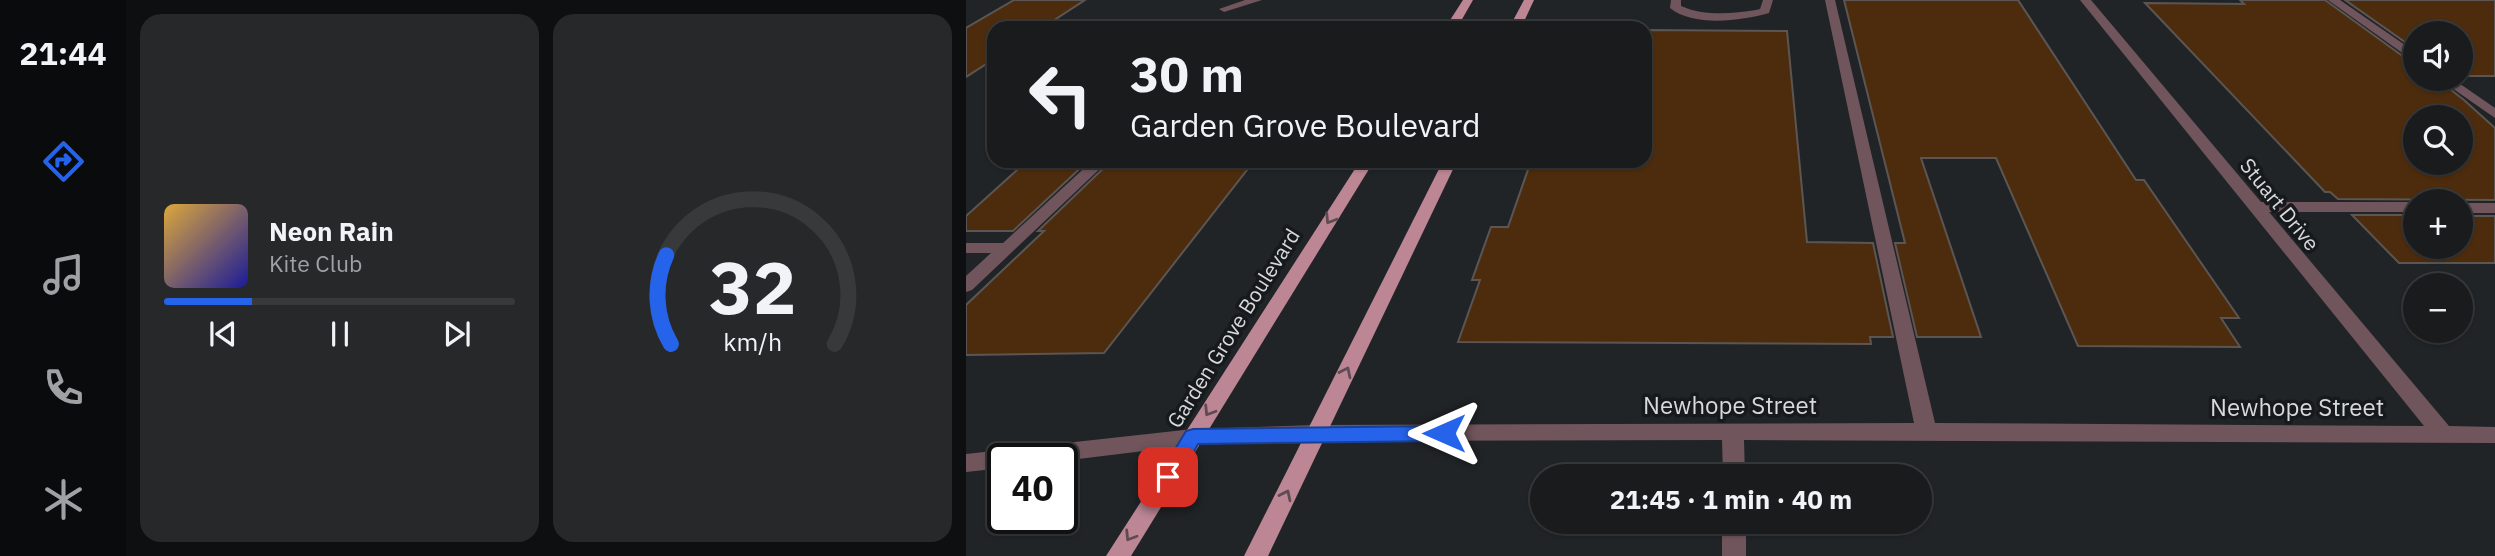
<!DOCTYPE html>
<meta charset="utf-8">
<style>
:root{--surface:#191b1d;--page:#26282a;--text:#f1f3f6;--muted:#9fa1a4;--line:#37393b;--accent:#2563eb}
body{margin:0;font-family:"IBM Plex Sans",sans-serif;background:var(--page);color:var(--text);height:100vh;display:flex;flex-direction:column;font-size:26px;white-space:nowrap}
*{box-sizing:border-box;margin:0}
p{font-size:23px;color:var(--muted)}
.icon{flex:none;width:38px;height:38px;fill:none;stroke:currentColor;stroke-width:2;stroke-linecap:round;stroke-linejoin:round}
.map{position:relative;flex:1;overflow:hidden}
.drawer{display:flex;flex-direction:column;gap:14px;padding:14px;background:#0e0f10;width:840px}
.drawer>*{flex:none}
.guide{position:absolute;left:21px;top:21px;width:665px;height:147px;border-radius:21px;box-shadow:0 2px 5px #0004,0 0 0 2px var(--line);background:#191b1d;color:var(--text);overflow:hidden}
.buttons{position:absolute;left:1437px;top:21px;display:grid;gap:14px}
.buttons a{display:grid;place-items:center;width:70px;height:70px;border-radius:50%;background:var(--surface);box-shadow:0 2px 5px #0004,0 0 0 2px var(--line);font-size:35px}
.speed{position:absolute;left:21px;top:443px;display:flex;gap:14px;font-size:35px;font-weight:700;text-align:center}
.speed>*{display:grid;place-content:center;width:91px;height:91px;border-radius:50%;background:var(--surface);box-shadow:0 2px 5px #0004,0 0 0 2px var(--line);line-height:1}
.speed .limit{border:4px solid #111;border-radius:10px;background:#fff;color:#111}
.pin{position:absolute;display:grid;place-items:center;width:60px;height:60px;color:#fff;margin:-30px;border-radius:14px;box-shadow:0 4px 10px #0006}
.me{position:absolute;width:77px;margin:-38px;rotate:270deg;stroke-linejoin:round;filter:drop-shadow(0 0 5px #0008)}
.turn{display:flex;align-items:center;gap:24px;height:147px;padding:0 28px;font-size:32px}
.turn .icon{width:91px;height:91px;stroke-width:2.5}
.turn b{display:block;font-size:49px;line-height:60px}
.drawer .tile{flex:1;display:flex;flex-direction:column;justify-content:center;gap:10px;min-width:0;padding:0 24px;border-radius:21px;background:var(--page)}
.drawer .dial{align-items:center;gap:0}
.dial svg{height:182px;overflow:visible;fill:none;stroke:var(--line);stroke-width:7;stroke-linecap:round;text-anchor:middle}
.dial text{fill:var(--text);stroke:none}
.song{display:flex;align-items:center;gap:21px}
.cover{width:84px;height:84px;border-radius:10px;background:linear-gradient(135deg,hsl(40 70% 55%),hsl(240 70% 35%))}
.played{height:7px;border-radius:4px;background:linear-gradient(90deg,var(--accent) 25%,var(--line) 25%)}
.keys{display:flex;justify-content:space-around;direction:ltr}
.drawer .tiles{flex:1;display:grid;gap:14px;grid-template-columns:repeat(2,1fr)}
.trip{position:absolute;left:564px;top:464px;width:402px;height:70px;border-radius:35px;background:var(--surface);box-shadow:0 2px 5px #0004,0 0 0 2px var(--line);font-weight:700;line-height:70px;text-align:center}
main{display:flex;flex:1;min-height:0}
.dock{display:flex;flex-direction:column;width:126px;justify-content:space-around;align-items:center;background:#0a0b0c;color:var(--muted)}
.dock .icon{width:49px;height:49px}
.dock .active{color:var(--accent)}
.dock b{font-size:32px;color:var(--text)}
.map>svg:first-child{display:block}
.building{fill:#4d2c0d;stroke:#5b5653;stroke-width:2;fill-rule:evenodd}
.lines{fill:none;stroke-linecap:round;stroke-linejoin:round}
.minor{fill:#70555c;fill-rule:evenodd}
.major{fill:#bc8695;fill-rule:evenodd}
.oneway{stroke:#614b53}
.route{fill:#2563eb;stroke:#184099;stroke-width:2}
.labels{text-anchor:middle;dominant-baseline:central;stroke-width:7;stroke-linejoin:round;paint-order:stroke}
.street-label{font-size:21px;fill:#d7d9db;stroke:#171a1d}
.near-street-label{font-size:24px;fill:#d7d9db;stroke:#171a1d}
</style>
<main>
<nav class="dock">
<b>21:44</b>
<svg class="icon active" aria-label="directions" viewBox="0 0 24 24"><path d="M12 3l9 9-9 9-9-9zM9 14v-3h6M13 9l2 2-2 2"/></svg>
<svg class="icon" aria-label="music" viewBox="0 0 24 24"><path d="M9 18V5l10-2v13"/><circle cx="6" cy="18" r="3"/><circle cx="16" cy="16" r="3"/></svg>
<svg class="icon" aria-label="phone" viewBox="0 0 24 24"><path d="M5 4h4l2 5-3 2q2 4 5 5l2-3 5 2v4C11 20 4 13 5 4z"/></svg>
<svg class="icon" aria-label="climate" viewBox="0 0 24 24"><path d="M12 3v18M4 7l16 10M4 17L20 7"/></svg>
</nav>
<section class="drawer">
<div class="tiles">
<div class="tile">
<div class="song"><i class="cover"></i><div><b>Neon Rain</b><p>Kite Club</p></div></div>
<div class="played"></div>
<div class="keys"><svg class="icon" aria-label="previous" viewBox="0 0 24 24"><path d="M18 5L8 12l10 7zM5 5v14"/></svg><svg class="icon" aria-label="pause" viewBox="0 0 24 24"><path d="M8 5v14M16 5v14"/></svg><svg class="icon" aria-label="next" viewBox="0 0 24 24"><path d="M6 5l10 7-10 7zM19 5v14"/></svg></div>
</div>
<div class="tile dial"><svg viewBox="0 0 100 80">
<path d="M14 69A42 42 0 1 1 86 69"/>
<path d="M14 69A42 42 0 0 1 12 30" stroke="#2563eb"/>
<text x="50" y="56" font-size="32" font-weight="700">32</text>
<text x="50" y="72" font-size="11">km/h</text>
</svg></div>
</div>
</section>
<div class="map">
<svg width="1529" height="556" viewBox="0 0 1529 556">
<rect width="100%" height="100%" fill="#212427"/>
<g class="building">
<path d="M48 0H119L76 28H28V59L0 77V28Z"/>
<path d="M878 0H1052L1170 180H1178L1273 318H1255L1274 347 1112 346 1030 158H955L1015 337H951L929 243H939Z"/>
<path d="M1274 0H1359L1449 65V79H1471L1498 100 1529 128V200L1372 199 1364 192H1359L1179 3 1278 4ZM1449 117H1494V163H1449Z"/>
<path d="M1379 0H1529V76H1494V33H1449V49Z"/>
<path d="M679 30 821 31 841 242 907 243 927 337H904L905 344 492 342 514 280H506L525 227H542L565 161H679Z"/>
<path d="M61 161H122L47 231H0V216Z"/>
<path d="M145 161H288L138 353 0 355V305L78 231H72Z"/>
<path d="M1386 215H1449V247H1494V216H1529V263H1433Z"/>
</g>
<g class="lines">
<g class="minor">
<path d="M279 0H296L258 12 253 9Z"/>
<path d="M705 0H715V6C737 16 766 14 790 10L794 9 797 0H807L803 13C775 21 727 27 704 8Z"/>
<path d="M859 0H869L969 423 1458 426 1114 0H1125L1295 202H1449V212H1303L1483 426 1529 427V443L778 440 779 476H757L756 440 350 441 227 445 96 461V458H37V468L0 472V454L227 429 350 425 948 423Z"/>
<path d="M1362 0H1374L1449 52V62Z"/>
<path d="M282 22 288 25 285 28H273Z"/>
<path d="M1473 79H1487L1529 108V118Z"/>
<path d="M126 161H142L6 290 0 292V276L25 253H0V243H37Z"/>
<rect x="1494" y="203" width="35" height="10"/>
<rect x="756" y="522" width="24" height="34"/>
</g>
<g class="major">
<path d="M497 0H507L491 28H479Z"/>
<path d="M558 0H568L555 28H543Z"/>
<path d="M394 161H408L165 556H140Z"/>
<path d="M477 161H491L302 556H278Z"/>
</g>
</g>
<defs><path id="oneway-chevron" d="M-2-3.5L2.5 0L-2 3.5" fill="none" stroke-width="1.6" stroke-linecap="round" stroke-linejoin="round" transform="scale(1.75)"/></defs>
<g class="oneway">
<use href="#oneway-chevron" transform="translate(364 219) rotate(122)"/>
<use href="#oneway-chevron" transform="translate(380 372) rotate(-64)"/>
<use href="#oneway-chevron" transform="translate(243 411) rotate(122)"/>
<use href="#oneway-chevron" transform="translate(320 495) rotate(-64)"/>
<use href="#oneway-chevron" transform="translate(164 536) rotate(122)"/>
</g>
<path class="route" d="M478 426 485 428 487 433 485 439 478 441 232 444C224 458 213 489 195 482L192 477 220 431 227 429Z"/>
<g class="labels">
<g class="street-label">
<text transform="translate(1314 204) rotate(51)">Stuart Drive</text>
<text transform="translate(267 328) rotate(-58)">Garden Grove Boulevard</text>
</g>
<g class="near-street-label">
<text x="764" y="405">Newhope Street</text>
<text x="1331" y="407">Newhope Street</text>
</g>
</g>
</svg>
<div class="buttons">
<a><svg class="icon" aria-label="sound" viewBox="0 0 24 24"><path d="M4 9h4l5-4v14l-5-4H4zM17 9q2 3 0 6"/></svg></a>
<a><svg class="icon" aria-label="search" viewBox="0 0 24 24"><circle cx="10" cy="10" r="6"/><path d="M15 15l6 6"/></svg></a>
<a>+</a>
<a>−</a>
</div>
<div class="speed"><div class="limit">40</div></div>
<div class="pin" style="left:202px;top:477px;background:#d93025"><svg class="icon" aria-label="arrive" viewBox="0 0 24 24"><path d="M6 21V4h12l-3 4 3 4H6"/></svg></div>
<svg class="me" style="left:478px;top:433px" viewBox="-20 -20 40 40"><path d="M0-17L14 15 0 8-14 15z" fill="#2563eb" stroke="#fff" stroke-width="4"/></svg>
<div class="trip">21:45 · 1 min · 40 m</div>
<div class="guide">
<div class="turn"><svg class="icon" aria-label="left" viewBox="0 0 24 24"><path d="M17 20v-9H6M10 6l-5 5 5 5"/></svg><div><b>30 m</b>Garden Grove Boulevard</div></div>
</div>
</div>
</main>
